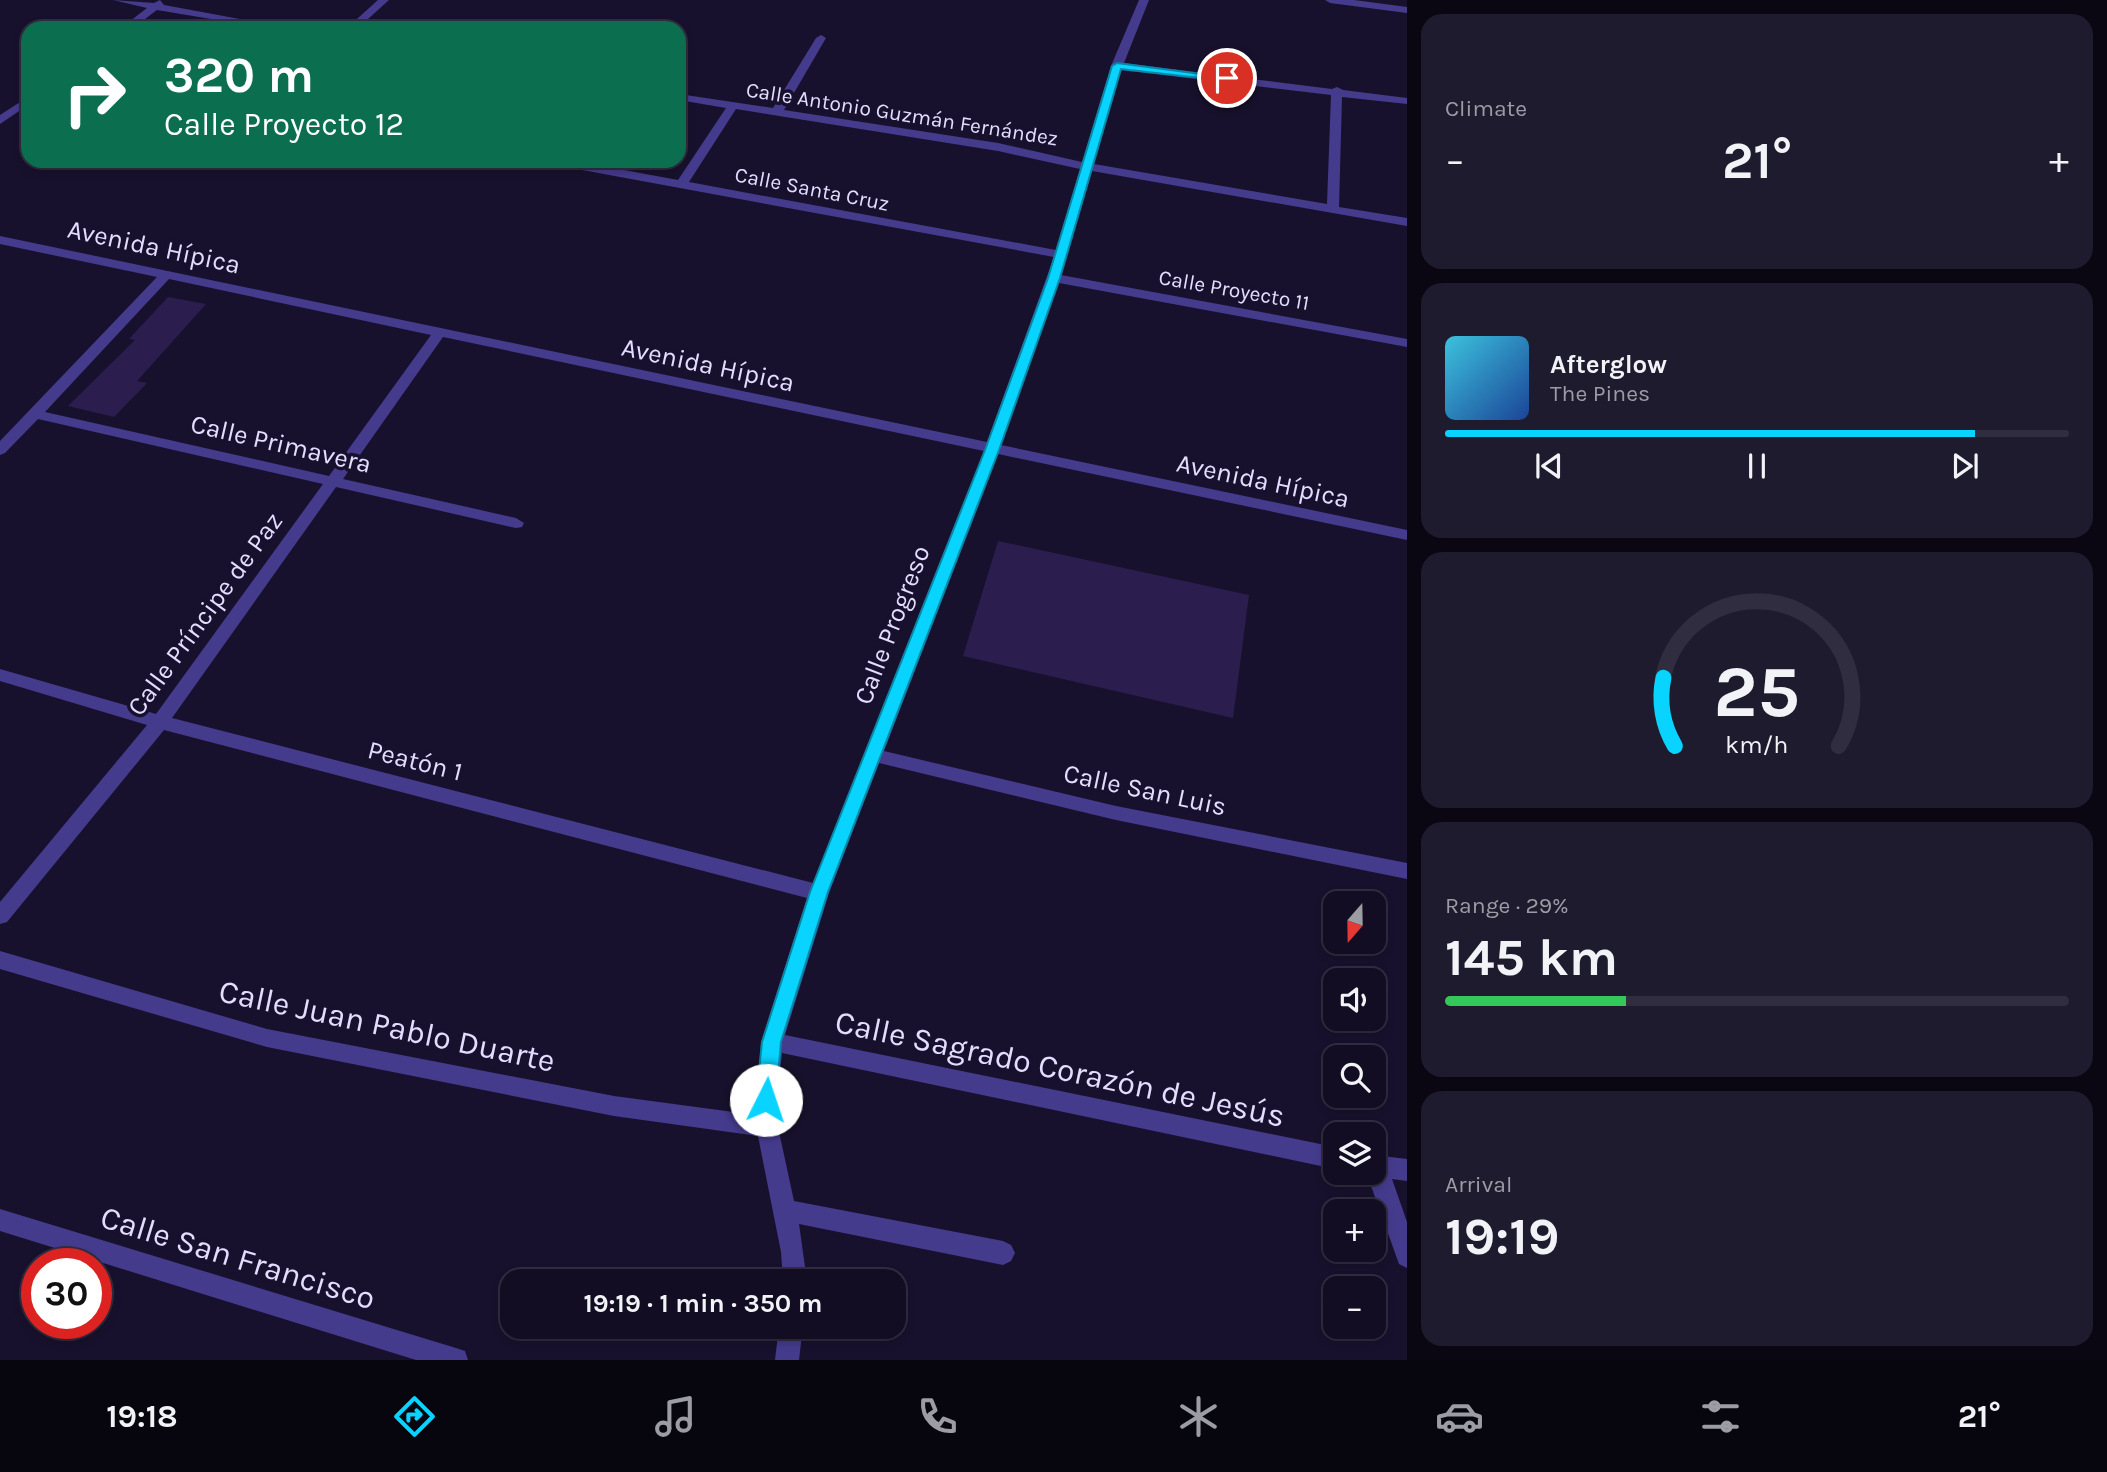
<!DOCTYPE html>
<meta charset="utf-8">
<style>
:root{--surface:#120d22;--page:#1f1b2f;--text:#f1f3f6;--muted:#9c9ca5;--line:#312d40;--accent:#09d3ff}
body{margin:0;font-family:Karla,sans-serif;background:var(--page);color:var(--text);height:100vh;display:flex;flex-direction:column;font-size:26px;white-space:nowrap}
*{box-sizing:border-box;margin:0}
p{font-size:23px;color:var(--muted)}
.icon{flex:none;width:38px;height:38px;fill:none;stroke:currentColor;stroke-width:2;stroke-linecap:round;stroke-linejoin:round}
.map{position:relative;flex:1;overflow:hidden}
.details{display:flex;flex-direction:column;gap:14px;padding:14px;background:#0a0713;width:700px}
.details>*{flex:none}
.banner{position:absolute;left:21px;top:21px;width:665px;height:147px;border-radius:21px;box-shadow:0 4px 10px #0003,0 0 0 2px var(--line);background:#0b6e4f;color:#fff;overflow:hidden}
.needle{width:46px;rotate:200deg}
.tools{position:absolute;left:1323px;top:891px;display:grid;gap:14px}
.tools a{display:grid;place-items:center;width:63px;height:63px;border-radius:14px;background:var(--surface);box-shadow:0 4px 10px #0003,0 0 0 2px var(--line);font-size:35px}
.speed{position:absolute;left:21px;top:1248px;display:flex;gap:14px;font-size:35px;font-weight:700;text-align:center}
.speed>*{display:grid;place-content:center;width:91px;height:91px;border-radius:50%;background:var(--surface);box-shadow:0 4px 10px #0003,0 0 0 2px var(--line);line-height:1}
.speed .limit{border:10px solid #d22;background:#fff;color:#111}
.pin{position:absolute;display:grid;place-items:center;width:60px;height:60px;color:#fff;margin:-30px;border:4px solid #fff;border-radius:50%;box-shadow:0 2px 7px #0007}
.me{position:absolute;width:77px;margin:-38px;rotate:4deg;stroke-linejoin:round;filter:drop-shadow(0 0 5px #0008)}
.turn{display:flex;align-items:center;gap:24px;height:147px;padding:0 28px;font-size:32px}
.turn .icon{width:91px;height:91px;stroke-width:2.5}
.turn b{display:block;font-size:49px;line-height:60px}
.big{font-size:52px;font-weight:700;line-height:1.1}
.details .card{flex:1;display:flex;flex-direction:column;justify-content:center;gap:10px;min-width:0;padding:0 24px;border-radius:21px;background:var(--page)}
.details .dial{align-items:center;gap:0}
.dial svg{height:182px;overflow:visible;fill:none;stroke:var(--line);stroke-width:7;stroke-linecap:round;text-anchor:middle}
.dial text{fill:var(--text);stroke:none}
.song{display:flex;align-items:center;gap:21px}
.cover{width:84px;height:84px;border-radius:10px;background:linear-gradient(135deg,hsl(190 70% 55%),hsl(220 70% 35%))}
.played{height:7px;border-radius:4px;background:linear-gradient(90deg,var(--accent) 85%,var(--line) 85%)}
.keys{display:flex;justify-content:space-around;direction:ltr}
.heat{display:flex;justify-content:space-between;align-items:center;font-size:38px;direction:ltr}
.charge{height:10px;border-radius:5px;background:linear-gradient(90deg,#34c759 29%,var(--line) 0)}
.trip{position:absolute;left:500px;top:1269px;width:406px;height:70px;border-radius:21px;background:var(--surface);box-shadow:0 4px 10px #0003,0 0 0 2px var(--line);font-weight:700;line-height:70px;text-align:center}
.menu{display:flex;height:112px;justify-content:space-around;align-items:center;background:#07050e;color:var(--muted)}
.menu .icon{width:49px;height:49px}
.menu .current{color:var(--accent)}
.menu b{font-size:32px;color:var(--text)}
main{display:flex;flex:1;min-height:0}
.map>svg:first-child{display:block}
.building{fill:#2b1d4e}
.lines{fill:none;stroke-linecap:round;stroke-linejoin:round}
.minor{fill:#453b8d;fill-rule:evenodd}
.route{fill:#09d3ff;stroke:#0689a6;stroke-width:2}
.labels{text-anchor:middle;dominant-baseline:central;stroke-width:7;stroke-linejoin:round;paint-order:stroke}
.far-street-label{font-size:21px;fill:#e4ddff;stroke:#18112d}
.street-label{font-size:26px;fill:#e4ddff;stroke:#18112d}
.near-street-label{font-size:32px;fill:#e4ddff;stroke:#18112d}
</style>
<main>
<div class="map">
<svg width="1407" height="1360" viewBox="0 0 1407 1360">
<rect width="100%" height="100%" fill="#18112d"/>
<g class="building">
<path d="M168 297 206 304 137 381 147 383 114 417 68 406 135 340 129 339Z"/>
<path d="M998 541 1249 595 1233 718 963 656Z"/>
</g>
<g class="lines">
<g class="minor">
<path d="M113 0 154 3 160 0 164 5 289 28H265L157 10 133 28H121L147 8Z"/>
<path d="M378 0H389L358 28H347Z"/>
<path d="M1139 0H1149L1124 63 1332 89 1337 87 1343 90 1407 98V104L1342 97 1339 207 1407 218V226L1092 171 1061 275 1407 339V347L1059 283 1001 445 1407 530V540L998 454 884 751 1116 806 1407 863V879L1116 820 879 763 829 893 785 1035 1335 1147V1169L782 1053 777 1099 778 1127 794 1201 1003 1241 1011 1245 1015 1253 1011 1261 1003 1265 799 1224 807 1281H783L781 1252 758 1136 614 1116 267 1047 0 969V951L267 1029 614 1096 756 1115 761 1042 807 898 164 730 7 922 0 924V902L147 725 0 681V669L156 714 323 484 38 419 5 453 0 455V441L157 277 0 244V236L987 442 1054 257 555 165 549 161H575L678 180 726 108 679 100V94L773 108 816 38 821 35 826 38 784 110 998 143 1082 162 1111 66ZM1121 70 1331 95 1327 204 1094 164ZM736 109 998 151 1080 169 1056 250 689 182ZM169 279 431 335 329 476 45 412ZM443 337 984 451 813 883 172 718 336 487 516 528 522 527 524 523 516 518 343 479Z"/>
<path d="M1325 0H1354L1407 7V13L1330 3Z"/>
<path d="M28 97V105L0 124V115Z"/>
<path d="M1374 1155 1407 1159V1181L1392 1179 1407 1222V1268L1399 1264 1366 1172H1374Z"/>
<path d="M0 1209 456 1348 465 1351 468 1360H416L0 1231Z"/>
<path d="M779 1326H803L799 1360H775Z"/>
</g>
</g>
<path class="route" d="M1117 63 1232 78 1227 81 1121 69 1060 278 999 450 828 892 781 1042 776 1100 773 1106 766 1109 759 1106 756 1100 762 1042 810 892 985 450 1048 278 1112 66Z"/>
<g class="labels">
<g class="far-street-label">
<text transform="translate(902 114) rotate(9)">Calle Antonio Guzmán Fernández</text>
<text transform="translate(812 189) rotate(11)">Calle Santa Cruz</text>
<text transform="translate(1234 290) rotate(10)">Calle Proyecto 11</text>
</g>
<g class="street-label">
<text transform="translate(154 247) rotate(12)">Avenida Hípica</text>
<text transform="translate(708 365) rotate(12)">Avenida Hípica</text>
<text transform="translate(281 444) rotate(13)">Calle Primavera</text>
<text transform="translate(1263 481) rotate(12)">Avenida Hípica</text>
<text transform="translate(205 614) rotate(-54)">Calle Príncipe de Paz</text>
<text transform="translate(892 625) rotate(-69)">Calle Progreso</text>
<text transform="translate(415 761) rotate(14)">Peatón 1</text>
<text transform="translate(1145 790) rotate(12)">Calle San Luis</text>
</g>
<g class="near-street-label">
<text transform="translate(387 1026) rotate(12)">Calle Juan Pablo Duarte</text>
<text transform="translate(1060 1069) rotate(12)">Calle Sagrado Corazón de Jesús</text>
<text transform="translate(238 1258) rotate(17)">Calle San Francisco</text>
</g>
</g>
</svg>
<div class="tools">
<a><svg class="needle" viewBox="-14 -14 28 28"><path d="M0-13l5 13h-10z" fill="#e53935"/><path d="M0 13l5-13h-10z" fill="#9c9ca5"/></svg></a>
<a><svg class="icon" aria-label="sound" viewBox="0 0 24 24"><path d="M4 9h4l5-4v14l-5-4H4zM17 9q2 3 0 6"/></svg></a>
<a><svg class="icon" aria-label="search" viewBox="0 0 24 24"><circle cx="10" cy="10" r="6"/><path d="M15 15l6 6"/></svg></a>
<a><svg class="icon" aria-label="layers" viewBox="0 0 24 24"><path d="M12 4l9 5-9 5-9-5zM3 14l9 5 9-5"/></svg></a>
<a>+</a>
<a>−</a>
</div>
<div class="speed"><div class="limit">30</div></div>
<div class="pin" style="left:1227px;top:78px;background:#d93025"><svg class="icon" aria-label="arrive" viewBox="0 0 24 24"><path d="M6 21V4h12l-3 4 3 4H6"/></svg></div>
<svg class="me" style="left:766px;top:1100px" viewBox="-20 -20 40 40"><circle r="19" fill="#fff"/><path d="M0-13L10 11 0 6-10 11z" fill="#09d3ff"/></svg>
<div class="trip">19:19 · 1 min · 350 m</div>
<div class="banner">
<div class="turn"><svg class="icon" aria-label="right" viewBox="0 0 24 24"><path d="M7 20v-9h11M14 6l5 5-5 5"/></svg><div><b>320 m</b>Calle Proyecto 12</div></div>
</div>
</div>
<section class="details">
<div class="card"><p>Climate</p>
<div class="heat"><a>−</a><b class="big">21°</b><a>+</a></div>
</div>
<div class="card">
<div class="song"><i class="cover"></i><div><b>Afterglow</b><p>The Pines</p></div></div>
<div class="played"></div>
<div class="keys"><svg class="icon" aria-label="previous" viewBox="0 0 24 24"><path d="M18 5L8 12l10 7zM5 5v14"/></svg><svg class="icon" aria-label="pause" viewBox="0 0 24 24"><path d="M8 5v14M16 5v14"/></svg><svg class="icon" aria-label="next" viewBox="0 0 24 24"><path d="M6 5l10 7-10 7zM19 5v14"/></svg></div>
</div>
<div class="card dial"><svg viewBox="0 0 100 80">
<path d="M14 69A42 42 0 1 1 86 69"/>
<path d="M14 69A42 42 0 0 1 9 39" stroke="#09d3ff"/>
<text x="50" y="56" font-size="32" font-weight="700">25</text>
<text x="50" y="72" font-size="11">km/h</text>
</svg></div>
<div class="card"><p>Range · 29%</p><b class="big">145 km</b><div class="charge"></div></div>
<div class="card"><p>Arrival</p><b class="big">19:19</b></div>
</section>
</main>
<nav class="menu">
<b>19:18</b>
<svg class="icon current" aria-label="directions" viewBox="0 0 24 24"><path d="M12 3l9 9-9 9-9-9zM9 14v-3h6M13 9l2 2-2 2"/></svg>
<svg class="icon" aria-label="music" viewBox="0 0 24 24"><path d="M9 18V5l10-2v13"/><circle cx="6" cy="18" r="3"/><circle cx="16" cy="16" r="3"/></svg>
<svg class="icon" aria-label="phone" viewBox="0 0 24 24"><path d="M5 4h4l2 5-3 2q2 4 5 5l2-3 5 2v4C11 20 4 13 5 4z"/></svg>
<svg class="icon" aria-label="climate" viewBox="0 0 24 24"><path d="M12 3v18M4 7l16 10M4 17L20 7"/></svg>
<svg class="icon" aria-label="car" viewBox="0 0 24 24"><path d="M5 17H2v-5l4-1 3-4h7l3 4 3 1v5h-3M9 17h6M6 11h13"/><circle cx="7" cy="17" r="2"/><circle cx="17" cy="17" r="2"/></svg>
<svg class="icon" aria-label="filters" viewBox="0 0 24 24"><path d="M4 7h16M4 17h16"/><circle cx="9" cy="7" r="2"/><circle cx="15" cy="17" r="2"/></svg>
<b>21°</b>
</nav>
